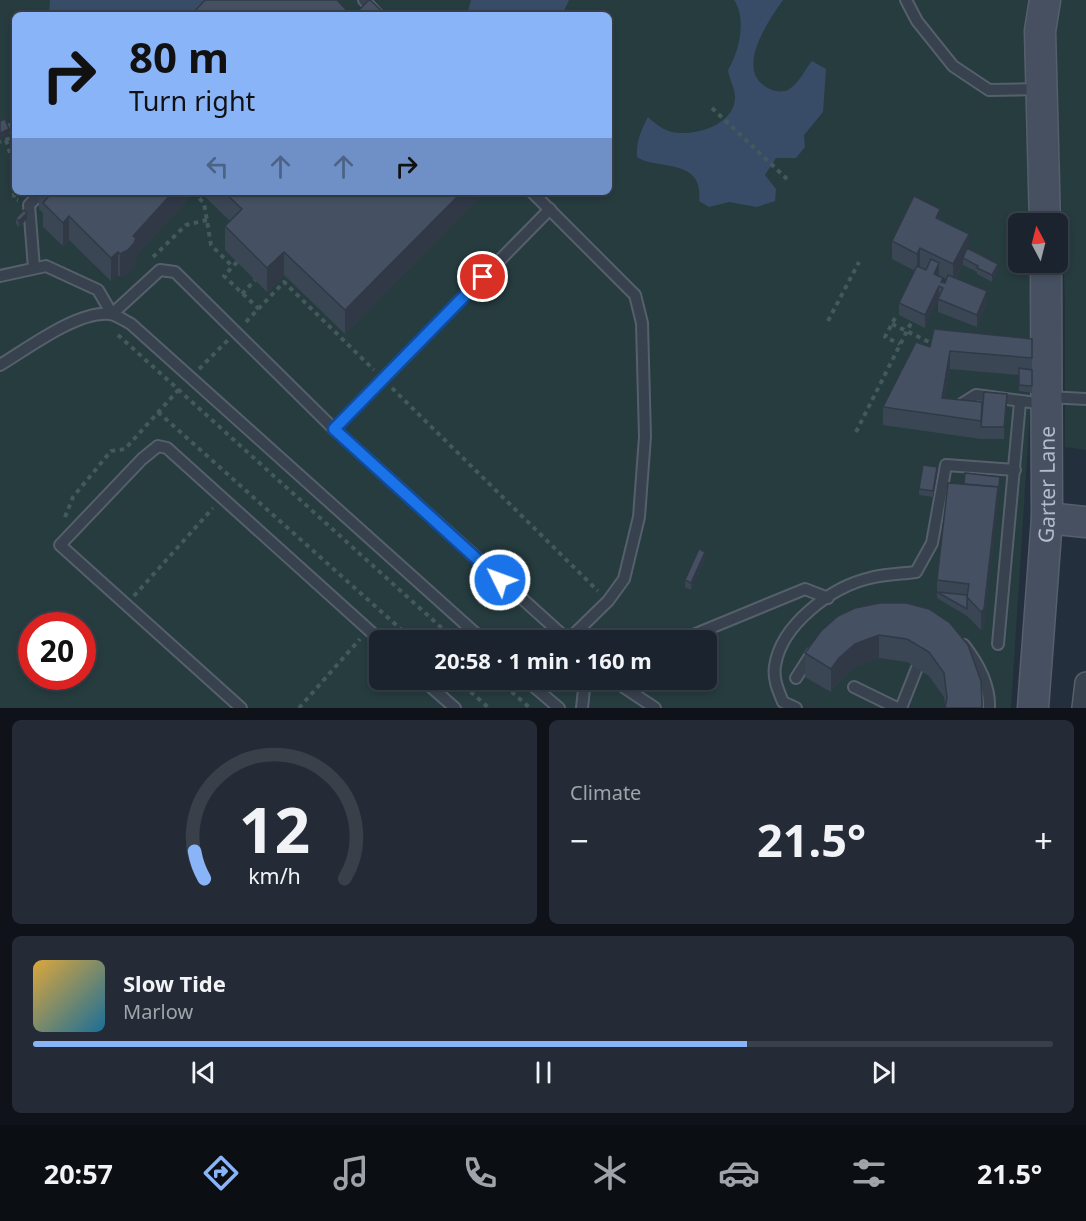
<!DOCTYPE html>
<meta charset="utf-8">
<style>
:root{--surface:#1b232e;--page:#242b36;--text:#f1f3f6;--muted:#a0a4aa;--line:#39404a;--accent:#8ab4f8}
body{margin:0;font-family:"Noto Sans",sans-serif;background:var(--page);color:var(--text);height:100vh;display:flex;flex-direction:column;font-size:22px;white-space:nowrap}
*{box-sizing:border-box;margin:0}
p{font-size:20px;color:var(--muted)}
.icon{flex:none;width:33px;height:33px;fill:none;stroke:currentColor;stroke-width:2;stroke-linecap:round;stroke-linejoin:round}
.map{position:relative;height:708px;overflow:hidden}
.side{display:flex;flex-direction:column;gap:12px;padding:12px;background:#0f1319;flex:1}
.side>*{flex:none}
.banner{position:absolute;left:12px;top:12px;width:600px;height:183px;border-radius:9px;box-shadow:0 3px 9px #0003,0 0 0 2px var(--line);background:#8ab4f8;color:#111;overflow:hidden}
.needle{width:39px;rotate:353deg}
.fabs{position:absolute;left:1008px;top:213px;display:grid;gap:12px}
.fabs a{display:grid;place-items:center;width:60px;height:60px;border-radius:9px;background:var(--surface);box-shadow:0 3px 9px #0003,0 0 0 2px var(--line);font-size:30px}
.speed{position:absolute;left:18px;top:612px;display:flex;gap:12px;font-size:30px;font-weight:700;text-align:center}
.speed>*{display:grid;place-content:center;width:78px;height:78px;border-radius:50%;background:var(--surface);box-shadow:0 3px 9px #0003,0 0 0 2px var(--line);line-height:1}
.speed .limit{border:9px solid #d22;background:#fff;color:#111}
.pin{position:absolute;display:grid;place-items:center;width:51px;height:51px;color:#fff;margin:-26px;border:3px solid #fff;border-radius:50%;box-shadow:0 2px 6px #0007}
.me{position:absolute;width:66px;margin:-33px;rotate:312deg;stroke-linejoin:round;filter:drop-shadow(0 0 4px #0008)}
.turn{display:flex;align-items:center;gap:21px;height:126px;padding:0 18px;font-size:27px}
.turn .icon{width:78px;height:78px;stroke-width:2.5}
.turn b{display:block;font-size:42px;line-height:51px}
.lanes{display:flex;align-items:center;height:57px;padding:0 18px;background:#0003;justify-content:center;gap:30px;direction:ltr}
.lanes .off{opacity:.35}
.big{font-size:45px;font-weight:700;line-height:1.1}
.side .widget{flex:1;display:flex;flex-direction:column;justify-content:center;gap:9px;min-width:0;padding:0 21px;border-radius:9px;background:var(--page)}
.side .dial{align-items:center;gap:0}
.dial svg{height:156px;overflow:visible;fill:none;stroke:var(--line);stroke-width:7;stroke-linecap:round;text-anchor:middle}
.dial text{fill:var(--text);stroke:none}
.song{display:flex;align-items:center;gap:18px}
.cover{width:72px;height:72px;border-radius:9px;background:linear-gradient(135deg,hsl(40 70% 55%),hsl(200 70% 35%))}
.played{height:6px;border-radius:3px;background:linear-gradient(90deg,var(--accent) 70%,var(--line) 70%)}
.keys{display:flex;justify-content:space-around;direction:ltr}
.heat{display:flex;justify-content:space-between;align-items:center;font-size:33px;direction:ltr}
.side .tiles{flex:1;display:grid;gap:12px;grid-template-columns:1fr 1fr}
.widget:last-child{grid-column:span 2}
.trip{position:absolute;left:369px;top:630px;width:348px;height:60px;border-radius:9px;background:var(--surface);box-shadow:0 3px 9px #0003,0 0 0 2px var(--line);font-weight:700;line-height:60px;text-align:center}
.tab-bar{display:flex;height:96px;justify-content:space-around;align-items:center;background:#0b0e12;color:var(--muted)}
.tab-bar .icon{width:42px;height:42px}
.tab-bar .selected{color:var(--accent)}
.tab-bar b{font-size:27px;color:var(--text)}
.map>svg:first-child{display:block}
.green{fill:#263c3f;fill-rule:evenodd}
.water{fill:#394c67}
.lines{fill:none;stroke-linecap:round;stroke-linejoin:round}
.lane-casing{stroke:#565f6c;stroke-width:14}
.street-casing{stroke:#565f6c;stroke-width:24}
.secondary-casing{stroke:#565f6c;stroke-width:33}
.path{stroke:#44595c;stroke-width:4;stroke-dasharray:4.5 4.5;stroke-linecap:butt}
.lane{stroke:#38414e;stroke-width:10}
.street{stroke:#38414e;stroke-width:21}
.secondary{stroke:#465061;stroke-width:30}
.wall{fill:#3b4654;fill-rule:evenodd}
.shaded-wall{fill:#303945}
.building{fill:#455162;stroke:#303945;stroke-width:1.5}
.route-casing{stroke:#114b97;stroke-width:15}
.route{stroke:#1a73e8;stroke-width:10}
.labels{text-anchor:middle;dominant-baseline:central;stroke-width:4.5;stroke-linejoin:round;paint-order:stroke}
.street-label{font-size:21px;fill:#b4bcc9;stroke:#1d2633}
</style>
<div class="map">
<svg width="1086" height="708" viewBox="0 0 1086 708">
<rect width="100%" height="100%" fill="#242f3e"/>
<g class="green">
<path d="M0 0H1032L1030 223 1018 224V262L1030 263 1033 365 1011 708H0ZM15 15H609V192H15ZM32 626H82V676H32ZM380 640H706V680H380Z"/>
<path d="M1059 0H1086V450L1065 447V301L1054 28Z"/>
</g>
<g class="water">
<path d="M50 0H237L223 15H49Z"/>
<path d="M471 0H569L562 15H467Z"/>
<path d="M734 0H783C769 20 735 68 766 87 772 91 781 93 788 90 799 84 805 69 812 61L826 69 823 112 804 135 805 147 796 158H776L765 175 776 189 775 201 757 207 729 202 709 207 699 201C705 157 655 170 637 157 636 142 641 130 648 117 654 123 663 130 672 132 694 137 735 125 735 97 735 89 729 78 728 70 739 52 747 19 734 0Z"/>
</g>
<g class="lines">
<defs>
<g id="lane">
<path d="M364 0 378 15"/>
<path d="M906 0 917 21 953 66 989 90 1040 89"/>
<path d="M532 192 635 295 642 323 645 437 639 517 624 579 608 601 568 640"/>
<path d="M34 268 29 205 42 192"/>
<path d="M0 276 46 266 98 290 112 314 160 270 175 272 334 429 568 640"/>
<path d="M0 365C27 349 78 310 110 314 117 315 125 321 131 324L483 640"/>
<path d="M1048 397 1086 399"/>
<path d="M957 407 976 395 1045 404"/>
<path d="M334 429 550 209"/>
<path d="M681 640 805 589 828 598"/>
<path d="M998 644 1020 402"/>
<path d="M964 645C978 663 990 685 989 708"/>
<path d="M796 678 812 653"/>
<path d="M423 680 455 708"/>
<path d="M526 680 559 708"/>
<path d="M613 680 655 708"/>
<path d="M854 687 897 708"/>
<path d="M241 708 60 545 142 459 158 446 167 448 380 640"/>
<path d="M582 708 584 689 593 680"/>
<path d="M796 708 783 702C778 690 773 679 775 666 781 625 831 587 870 578 885 574 901 574 916 572L932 543 946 465 1015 470"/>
<path d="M901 708 917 668"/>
</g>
<path id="street" d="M1083 708 1086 683"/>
<g id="secondary">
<path d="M1045 224 1040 31 1045 0"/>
<path d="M1047 518 1086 522"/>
<path id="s1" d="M1033 708 1047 518 1046 262"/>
</g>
</defs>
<use href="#lane" class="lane-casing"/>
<use href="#street" class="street-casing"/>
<use href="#secondary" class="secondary-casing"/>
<g class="path">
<path d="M712 108 787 179"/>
<path d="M0 124 7 122 13 137 0 142"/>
<path d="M6 140 13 163 14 199 18 200"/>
<path d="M193 192 204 203 211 245 233 267"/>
<path d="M153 257 186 225 207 220"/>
<path d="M237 262 224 276 259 309"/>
<path d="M242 294 255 280"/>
<path d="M895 318 885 337 900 344"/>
<path d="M828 321 859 262"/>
<path d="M246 322 284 282 374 370"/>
<path d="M892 324 931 343"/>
<path d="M118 335 455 640"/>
<path d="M199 369 228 340"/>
<path d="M392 388 598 591"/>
<path d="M158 412 413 640"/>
<path d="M856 432 911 323"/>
<path d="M65 517 73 497 111 451 125 449 181 387"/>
<path d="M134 596 213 508"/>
<path d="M457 680 489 708"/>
<path d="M498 680 530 708"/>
<path d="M299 708 360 639"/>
</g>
<use href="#lane" class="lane"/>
<use href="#street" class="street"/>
<use href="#secondary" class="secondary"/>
</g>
<g class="wall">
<path d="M39 192H189V198L136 256 134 267 128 274 120 277 118 275 111 281 69 240 63 246 43 227V213L39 209Z"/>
<path d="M200 192H485L345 334 284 275 267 292 225 250V226L230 221Z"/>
<path d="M16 218 27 219 19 227 16 224Z"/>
<path d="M940 220 969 249 998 270 992 282 977 274V272L963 265 956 278 987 303 977 327 938 312V300L925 328 899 315V303L915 271 892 259V241ZM939 275 946 279 945 283H943Z"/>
<path d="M1032 339V393L1019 391V375L950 369 945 398 1007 406 1004 439H981L883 425V407L930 347Z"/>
<path d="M937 474 933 497 919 495V489Z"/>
<path d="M964 484H1000L984 627 981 630 967 616 937 598V580Z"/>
<path d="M705 559 691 590 685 587V580Z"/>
<path d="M906 603 982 708 945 706 944 697 929 676 907 662 879 658 855 667 839 681 831 692 805 677V653Z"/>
</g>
<g class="shaded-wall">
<path d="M9 129V135L0 139V133Z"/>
<path d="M173 192H189V198L136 256 134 267 128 274 120 277V254L133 236Z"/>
<path d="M462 192H485L345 334V310Z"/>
<path d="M940 209V227L936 218Z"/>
<path d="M27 213V219L19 227V221Z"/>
<path d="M69 216V240L63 246V223Z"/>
<path d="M969 234V253L963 258V265L953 282V264Z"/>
<path d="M920 248V266L917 272V254Z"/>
<path d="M118 252V275L111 281V258Z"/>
<path d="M284 252V275L267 292V268Z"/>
<path d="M939 263V276L934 286V274Z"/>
<path d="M998 264V270L992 282V275Z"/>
<path d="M939 286V299L925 328V315Z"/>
<path d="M987 291V303L977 327V315Z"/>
<path d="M950 351V369L942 416V398Z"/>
<path d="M1007 394V406L1004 439V427Z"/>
<path d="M937 467V474L933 497V491Z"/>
<path d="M1000 477 998 505 984 627 981 630V612Z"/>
<path d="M705 552V559L691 590V583Z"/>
<path d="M879 635V658L855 667 839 681 831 692V669L839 658 855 644Z"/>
</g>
<g class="building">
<path d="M205 0H337L351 15H191Z"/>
<path d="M369 0H370L386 15H354Z"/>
<path d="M5 119 9 129 0 133V121Z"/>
<path d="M45 192H173L133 236 136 238 134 243 128 250 120 254 118 252 111 258 69 216 63 223 43 203 49 196Z"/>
<path d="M224 192H462L345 310 284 252 267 268 225 226 242 209Z"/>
<path d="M914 196 940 209 936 218 969 234 953 264 920 248 917 254 892 241Z"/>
<path d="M24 210 27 213 19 221 16 218Z"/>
<path d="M967 248 998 264 992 275 977 268 978 266 963 258Z"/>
<path d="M931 259 939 263 934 274 943 278 941 282 945 283 948 275 987 291 977 315 938 299 943 288 939 286 925 315 899 303 917 266 926 270Z"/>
<path d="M934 329 1032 339V358L950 351 942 398 982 402 981 421 883 407 916 342 930 347Z"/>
<path d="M1019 368 1032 370V386L1019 385Z"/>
<path d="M984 392 1007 394 1004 427H981Z"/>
<path d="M923 465 937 467 933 491 919 489Z"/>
<path d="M965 473 1000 477 998 492V487L964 484Z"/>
<path d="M948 483 998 487 984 609 981 612 967 597 969 584 937 580Z"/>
<path d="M699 549 705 552 691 583 685 580Z"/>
<path d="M937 592 967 595V609Z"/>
<path d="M880 603H906L929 609 950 623 968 645 981 681 982 702V708H945L947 698 944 673 929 652 907 639 879 635 855 644 839 658 831 669 805 653 821 631 838 616 855 608Z"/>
</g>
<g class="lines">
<defs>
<path id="route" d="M483 277 334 429 500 580"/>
</defs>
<use href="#route" class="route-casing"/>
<use href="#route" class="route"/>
</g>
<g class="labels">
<g class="street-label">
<text stroke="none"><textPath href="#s1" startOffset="224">Garter Lane</textPath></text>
</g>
</g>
</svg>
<div class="fabs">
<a><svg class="needle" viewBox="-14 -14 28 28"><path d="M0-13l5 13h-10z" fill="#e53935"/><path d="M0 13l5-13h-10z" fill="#a0a4aa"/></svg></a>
</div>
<div class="speed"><div class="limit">20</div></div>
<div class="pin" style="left:483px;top:277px;background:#d93025"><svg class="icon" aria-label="arrive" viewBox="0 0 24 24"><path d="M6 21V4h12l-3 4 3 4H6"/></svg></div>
<svg class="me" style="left:500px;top:580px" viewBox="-20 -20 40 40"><circle r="17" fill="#1a73e8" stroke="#fff" stroke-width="3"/><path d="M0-11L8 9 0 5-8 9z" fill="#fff"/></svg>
<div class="trip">20:58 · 1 min · 160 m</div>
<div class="banner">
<div class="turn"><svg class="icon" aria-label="right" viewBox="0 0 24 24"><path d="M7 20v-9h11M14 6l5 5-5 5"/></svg><div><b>80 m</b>Turn right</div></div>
<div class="lanes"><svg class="icon off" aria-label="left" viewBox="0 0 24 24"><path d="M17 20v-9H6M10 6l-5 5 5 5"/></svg><svg class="icon off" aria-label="ahead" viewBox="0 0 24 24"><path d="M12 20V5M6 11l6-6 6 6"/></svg><svg class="icon off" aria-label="ahead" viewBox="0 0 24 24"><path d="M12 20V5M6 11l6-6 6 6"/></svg><svg class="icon" aria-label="right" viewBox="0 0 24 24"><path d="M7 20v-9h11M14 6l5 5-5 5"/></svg></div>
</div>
</div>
<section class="side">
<div class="tiles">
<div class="widget dial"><svg viewBox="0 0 100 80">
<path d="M14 69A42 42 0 1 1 86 69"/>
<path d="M14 69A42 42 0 0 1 9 55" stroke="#8ab4f8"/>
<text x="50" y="56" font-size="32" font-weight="700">12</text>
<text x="50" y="72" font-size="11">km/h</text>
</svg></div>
<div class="widget"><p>Climate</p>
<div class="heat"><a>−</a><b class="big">21.5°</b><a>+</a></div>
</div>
<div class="widget">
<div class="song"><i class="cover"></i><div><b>Slow Tide</b><p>Marlow</p></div></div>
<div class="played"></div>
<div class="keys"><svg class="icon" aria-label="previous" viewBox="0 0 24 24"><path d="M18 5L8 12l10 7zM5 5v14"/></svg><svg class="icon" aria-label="pause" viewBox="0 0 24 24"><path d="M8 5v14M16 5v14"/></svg><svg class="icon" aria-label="next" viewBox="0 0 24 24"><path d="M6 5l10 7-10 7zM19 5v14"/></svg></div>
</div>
</div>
</section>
<nav class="tab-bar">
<b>20:57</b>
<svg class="icon selected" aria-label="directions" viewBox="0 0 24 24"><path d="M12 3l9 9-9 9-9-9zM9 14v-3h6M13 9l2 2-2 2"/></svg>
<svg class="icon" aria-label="music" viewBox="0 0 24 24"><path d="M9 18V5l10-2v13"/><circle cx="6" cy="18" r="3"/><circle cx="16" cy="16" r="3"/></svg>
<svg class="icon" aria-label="phone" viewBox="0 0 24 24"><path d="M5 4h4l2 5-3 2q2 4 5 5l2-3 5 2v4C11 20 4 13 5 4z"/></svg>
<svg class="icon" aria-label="climate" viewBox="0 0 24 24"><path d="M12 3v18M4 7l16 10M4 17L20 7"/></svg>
<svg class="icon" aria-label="car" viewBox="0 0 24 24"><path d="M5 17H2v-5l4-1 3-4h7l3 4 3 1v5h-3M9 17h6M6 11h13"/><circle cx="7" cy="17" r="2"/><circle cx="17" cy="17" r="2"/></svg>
<svg class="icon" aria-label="filters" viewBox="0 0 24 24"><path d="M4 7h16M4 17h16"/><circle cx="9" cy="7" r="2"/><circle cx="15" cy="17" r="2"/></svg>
<b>21.5°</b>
</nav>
